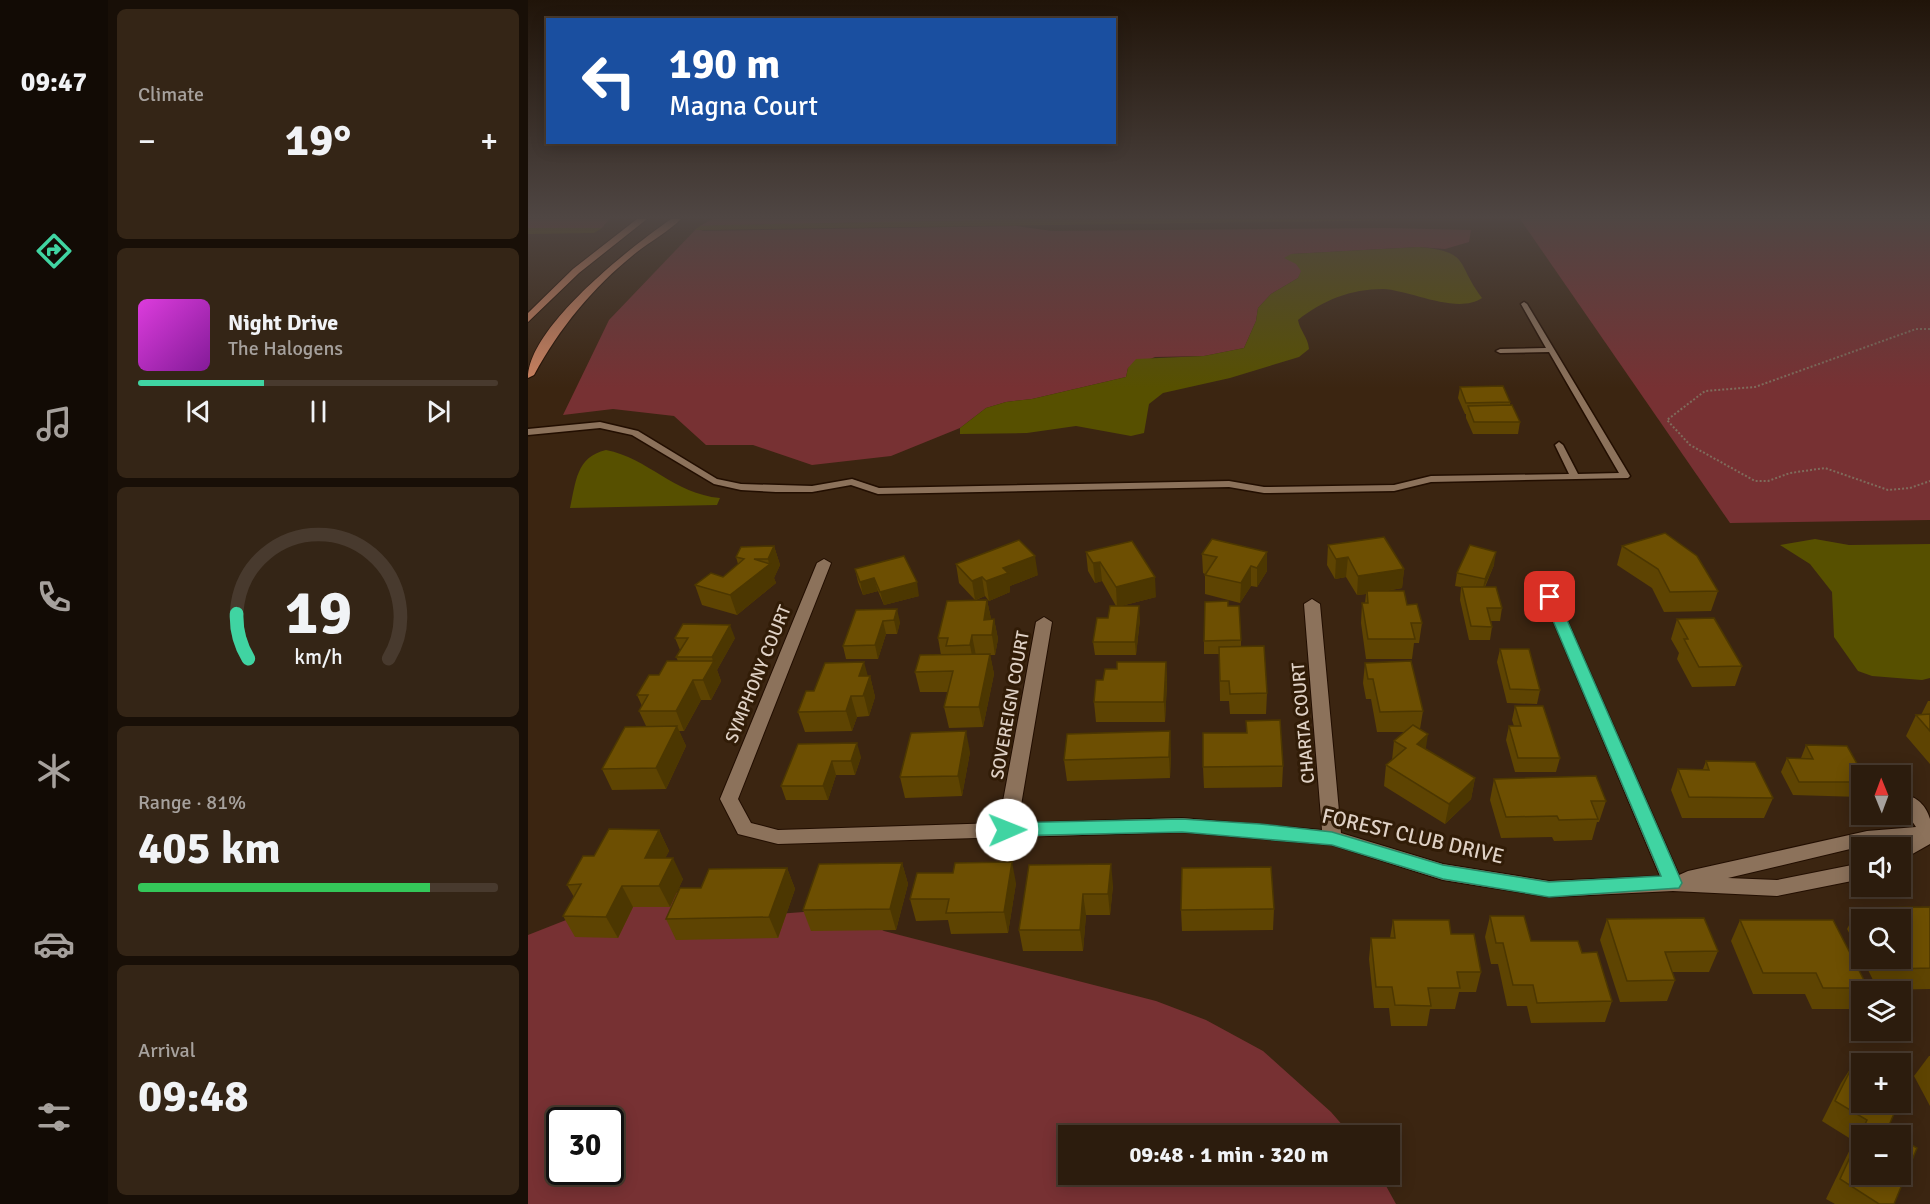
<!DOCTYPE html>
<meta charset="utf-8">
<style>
:root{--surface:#2c1c0d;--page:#342516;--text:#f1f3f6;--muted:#a6a19d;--line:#483a2e;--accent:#40d4a2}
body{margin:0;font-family:Signika,sans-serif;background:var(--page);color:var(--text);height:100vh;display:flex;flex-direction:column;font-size:22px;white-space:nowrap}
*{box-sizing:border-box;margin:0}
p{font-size:20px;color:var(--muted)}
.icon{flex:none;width:33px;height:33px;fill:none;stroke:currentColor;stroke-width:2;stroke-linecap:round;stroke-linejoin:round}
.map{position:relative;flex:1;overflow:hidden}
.details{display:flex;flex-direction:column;gap:9px;padding:9px;background:#180f07;width:420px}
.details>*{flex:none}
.guide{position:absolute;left:18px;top:18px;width:570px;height:126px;border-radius:0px;box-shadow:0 3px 15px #0003,0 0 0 2px var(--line);background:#1a4fa0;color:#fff;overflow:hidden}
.needle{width:39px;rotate:359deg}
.buttons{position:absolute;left:1323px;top:765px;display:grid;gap:12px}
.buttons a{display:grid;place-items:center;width:60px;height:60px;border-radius:0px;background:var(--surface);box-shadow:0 3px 15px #0003,0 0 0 2px var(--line);font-size:30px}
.speed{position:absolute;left:18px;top:1107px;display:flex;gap:12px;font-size:30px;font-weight:700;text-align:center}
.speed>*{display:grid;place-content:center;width:78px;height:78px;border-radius:50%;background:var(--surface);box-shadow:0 3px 15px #0003,0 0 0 2px var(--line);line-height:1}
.speed .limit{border:3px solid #111;border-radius:9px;background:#fff;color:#111}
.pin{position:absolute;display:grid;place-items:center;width:51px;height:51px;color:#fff;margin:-26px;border-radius:12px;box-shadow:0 3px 9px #0006}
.me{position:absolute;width:66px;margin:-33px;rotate:89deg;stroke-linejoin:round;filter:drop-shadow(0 0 4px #0008)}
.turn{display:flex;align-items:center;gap:21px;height:126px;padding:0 24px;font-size:27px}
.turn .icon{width:78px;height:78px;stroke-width:2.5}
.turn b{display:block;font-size:42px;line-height:51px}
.big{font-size:45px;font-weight:800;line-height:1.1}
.details .tile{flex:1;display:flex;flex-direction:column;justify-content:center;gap:9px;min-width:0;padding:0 21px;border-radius:9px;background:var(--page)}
.details .dial{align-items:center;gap:0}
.dial svg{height:156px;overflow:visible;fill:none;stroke:var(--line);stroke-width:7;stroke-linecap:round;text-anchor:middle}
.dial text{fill:var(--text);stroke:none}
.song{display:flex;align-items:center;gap:18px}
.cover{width:72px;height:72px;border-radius:9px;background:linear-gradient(135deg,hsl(300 70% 55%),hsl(290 70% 35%))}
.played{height:6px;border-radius:3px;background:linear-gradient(90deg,var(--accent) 35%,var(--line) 35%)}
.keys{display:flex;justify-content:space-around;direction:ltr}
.heat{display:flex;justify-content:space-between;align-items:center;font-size:33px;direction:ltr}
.charge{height:9px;border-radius:4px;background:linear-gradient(90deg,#34c759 81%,var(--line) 0)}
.trip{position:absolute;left:530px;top:1125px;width:342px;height:60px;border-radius:0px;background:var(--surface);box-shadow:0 3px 15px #0003,0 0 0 2px var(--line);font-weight:800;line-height:60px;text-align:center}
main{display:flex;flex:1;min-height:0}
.dock{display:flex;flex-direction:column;width:108px;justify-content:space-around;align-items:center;background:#120b05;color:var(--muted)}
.dock .icon{width:42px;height:42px}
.dock .on{color:var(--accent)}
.dock b{font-size:27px;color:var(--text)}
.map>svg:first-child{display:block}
.green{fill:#773133;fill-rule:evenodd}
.water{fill:#575000}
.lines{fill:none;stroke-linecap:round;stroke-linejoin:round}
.lane-casing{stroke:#220e00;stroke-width:3}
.street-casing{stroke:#220e00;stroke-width:2}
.primary-casing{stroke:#220e00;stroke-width:2}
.path{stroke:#7f6c5c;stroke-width:2;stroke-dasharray:2 2;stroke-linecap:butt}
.lane{fill:#8c725b;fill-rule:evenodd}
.street{fill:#8c725b;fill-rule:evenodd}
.primary{fill:#cd8360;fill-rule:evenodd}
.wall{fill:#5e4402}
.shaded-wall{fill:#4c3701}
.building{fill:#6d4f02;stroke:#4c3701;stroke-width:1.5}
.route{fill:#40d4a2;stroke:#2a8a69;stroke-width:1.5}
.labels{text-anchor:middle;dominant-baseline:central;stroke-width:6;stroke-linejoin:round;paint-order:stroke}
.street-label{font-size:18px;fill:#dfd1c5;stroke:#311c07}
.near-street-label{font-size:21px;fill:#dfd1c5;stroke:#311c07}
</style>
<main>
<nav class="dock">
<b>09:47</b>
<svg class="icon on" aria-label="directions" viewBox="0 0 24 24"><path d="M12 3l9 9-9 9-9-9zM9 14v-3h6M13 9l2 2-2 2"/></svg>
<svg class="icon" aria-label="music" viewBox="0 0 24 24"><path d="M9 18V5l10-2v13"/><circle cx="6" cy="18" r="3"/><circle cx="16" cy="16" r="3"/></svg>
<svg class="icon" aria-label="phone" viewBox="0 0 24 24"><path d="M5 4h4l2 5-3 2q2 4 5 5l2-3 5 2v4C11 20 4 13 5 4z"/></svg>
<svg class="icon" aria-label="climate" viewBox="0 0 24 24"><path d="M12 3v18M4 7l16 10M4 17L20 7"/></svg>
<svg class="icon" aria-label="car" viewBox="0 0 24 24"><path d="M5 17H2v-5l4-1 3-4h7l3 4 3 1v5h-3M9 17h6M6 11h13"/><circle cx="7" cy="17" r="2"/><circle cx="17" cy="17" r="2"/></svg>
<svg class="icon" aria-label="filters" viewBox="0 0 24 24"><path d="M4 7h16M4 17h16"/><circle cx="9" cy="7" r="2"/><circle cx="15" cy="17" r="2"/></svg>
</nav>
<section class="details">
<div class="tile"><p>Climate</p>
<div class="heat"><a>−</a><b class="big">19°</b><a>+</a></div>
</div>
<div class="tile">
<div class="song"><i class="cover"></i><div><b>Night Drive</b><p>The Halogens</p></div></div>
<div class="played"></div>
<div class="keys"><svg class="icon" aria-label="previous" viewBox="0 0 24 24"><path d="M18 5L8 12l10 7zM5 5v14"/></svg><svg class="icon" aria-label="pause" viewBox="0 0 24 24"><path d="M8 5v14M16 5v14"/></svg><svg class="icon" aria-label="next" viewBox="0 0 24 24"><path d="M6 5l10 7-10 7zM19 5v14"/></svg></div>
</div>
<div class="tile dial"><svg viewBox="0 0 100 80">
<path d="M14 69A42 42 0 1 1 86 69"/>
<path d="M14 69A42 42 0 0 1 8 46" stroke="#40d4a2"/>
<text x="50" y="56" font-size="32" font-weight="700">19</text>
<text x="50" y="72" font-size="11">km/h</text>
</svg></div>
<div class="tile"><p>Range · 81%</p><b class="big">405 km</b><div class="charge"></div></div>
<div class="tile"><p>Arrival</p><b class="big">09:48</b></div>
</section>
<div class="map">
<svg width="1402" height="1204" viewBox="0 0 1402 1204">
<rect width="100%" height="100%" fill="#3b2511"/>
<g class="green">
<path d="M0 219H81L74 228H0Z"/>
<path d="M184 219H491L492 220 172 226Z"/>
<path d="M992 219H1402V520L1202 523Z"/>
<path d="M488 226 524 231 859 228 943 230 941 242 917 249 891 247 763 254 774 271 770 278 743 294 730 308 728 321 716 348 676 356 627 357 600 368 598 377 504 399 478 402 458 408 432 428 363 456 284 465 225 445H178L146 416 85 409 35 415 81 320 169 228 175 231Z"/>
<path d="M171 888 205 911 249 914 315 909 356 931 628 1001 678 1020 735 1051 803 1112 823 1135 540 1136V1174L852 1175 868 1204H0V935L66 909ZM32 1120H82V1172H32Z"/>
</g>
<g class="water">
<path d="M500 219 528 220 957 219 167 230 172 226 192 225Z"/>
<path d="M0 228H74L66 233 0 234Z"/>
<path d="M891 247C943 252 927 262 954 298 929 315 882 290 855 289 823 289 795 300 770 320 772 331 780 337 781 349L771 357 702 378 635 393 621 404 616 433 603 436 548 426 499 433 432 434V428L458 408 478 402 504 399 598 377 600 368 608 359 676 356 716 348 728 321 730 308 743 294 770 278 773 271 768 264 756 258 763 254Z"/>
<path d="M78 450C120 458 146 494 192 498L189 505 42 508C48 482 48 457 78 450Z"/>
<path d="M1287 539 1321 545 1402 544V678L1394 680 1344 676 1330 671 1306 637 1304 592 1282 564 1252 545Z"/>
</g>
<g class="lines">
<defs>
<path id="lane" d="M996 302 999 304 1102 476 1100 478 903 482 866 491 736 493 701 487 350 494 323 485 284 492H248L213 490 186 484 104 435 72 428 0 435V429L72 422 110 431 189 479 213 484 284 486 324 479 351 488 701 481 736 487 866 485 903 476 1041 474 1027 445 1031 442 1035 445 1050 474 1091 473 1021 352 972 353 968 351 972 349 1018 348 993 304Z"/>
<path id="street" d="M296 559 303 563 210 799 223 823 250 830 471 823 508 622 516 617 524 622 490 823 654 818 794 830 776 604 784 599 792 604 813 833 915 864 1021 881 1132 876 1015 597 1022 592 1029 597 1151 875 1160 871 1339 831 1388 827 1372 803 1375 797C1387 793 1399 807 1402 819 1402 826 1402 836 1402 844L1372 861V848H1367L1374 843 1339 845 1200 878 1249 880 1334 863V879L1249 896 1145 891 1021 897 915 880 804 845 654 832 250 844 210 834 192 799 289 563Z"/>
<g id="primary">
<path d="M109 219H119L51 273 0 322V313L45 269Z"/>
<path d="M143 219H153C140 232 123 241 109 252 66 286 32 327 6 375L0 378C0 327 103 247 143 219Z"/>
</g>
</defs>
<use href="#lane" class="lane-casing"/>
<use href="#street" class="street-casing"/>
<use href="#primary" class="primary-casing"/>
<path class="path" d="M1402 329H1388L1227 387 1177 391 1139 420 1162 445 1227 481H1240L1262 473 1297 468 1360 490 1382 488 1402 481"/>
<use href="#lane" class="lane"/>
<use href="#street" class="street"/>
<use href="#primary" class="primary"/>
</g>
<g class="wall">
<path d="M932 387 982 402V405L992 422 990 434H945L938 418V414H937L930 398Z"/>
<path d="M800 545 876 569 874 588 858 591 879 605 894 623 891 643H886L884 659H838L833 623 834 603H837L838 594 829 595 818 577 807 579 799 565Z"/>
<path d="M246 546 252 565 246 578 248 583 209 615 174 605 167 585 195 577 210 564 208 557Z"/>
<path d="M1094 546 1190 591 1183 611 1136 612 1124 588 1089 565Z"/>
<path d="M558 552 628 597 593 606 612 619 608 655H567L565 642 588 606 574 581 567 583 560 571Z"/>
<path d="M739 552V571L729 587 723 586 712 603 677 594V574L675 573 674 554Z"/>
<path d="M428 564 510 575 482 586V592L461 601 457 596 448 600H459L463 619H466L470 639 467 655H462L466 674 455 727 421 728 416 707 420 692H392L387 672 413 655 410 638 447 600 431 583Z"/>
<path d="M966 565 957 587 974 608 972 621H963L964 627 962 640H941L932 600 933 587 927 586 929 573Z"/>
<path d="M327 569 391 596 356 605 350 591 335 595 330 582Z"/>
<path d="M700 606 713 640V647L739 693 738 714H702L701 701H692L691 654H676V641Z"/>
<path d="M328 610 372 622 369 634H358L350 659H318L315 646Z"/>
<path d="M1149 619 1214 666 1207 686 1164 687 1149 659 1151 653 1143 639Z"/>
<path d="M147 638H207L189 670 193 681 183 700H173L156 731H151L158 746 138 789 84 790 74 769 118 726 111 711 114 706 109 695 131 675 150 661 148 657 152 650Z"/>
<path d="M972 649 1012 690 1009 704 979 703 969 662Z"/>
<path d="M638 662 639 682 637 722H568L566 702 575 680 589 669Z"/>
<path d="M837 663 895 711 892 729 898 749 947 778 943 799 917 824 856 786 858 765 864 760 866 741 877 732H849L843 699H838L835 683Z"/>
<path d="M340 676H342L347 697 341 716 329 717 324 731 277 732 270 712 286 691Z"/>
<path d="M1400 701H1402V764L1378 736 1388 715H1393Z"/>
<path d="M987 706 1032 758 1028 772H987L978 740 981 726H986L984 720Z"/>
<path d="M718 721 755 766 754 787 676 788 675 767 718 733Z"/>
<path d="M270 744 333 757 327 775H308L300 800H258L253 786Z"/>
<path d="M1278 745 1334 776 1333 797 1265 795 1253 772 1259 758H1273Z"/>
<path d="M442 752 434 796 377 798 372 777Z"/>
<path d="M643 752 642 778 539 781 536 760Z"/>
<path d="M1178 761 1245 798 1236 818H1154L1143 790 1150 769H1175Z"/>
<path d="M966 779 1078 801 1071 822H1069L1064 840 1026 841 1024 837 973 838 962 800Z"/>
<path d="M131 830 141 851 137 858 155 879 142 907H105L90 938 47 937 35 916 46 897 39 885 66 856Z"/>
<path d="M374 863 380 884 368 930 283 931 275 910Z"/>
<path d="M501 865 585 885 582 915H558L555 951H495L491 930Z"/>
<path d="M259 868 267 889 250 938 148 940 138 919 173 888Z"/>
<path d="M488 883 480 933 423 934 420 920 388 921 382 899Z"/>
<path d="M1402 907V989L1350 990 1334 958H1372V920H1334V957L1319 929 1330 908Z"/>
<path d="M746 909 745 930 654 931 653 910Z"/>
<path d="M962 916 1003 941 1054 953 1084 1001 1077 1022 1003 1023 999 1006H979L970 964H963L957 937Z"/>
<path d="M1079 919 1190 951 1181 972H1144L1147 980 1139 1001 1092 1002 1072 940Z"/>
<path d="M865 920 923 934 953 972 948 992H931L927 1009H902L899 1026H863L861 1008H846L841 959 843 938H862Z"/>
<path d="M1212 920 1340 988 1337 992H1334V998L1327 1009H1284L1277 994H1225L1203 941Z"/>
<path d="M1401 1056H1402V1106L1386 1076Z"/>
<path d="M1326 1063 1359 1130 1366 1204H1307L1298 1199 1326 1141 1294 1121 1313 1083Z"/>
</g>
<g class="shaded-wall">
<path d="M246 546 252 565 246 578 248 583 209 615 202 595 241 564 240 559Z"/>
<path d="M739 552V571L729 587V568Z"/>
<path d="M968 552 966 565 954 592 957 579Z"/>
<path d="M507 556 510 575 482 586V592L461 601 458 581 475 568Z"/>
<path d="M820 557 818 577 807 579 808 559Z"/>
<path d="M572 562 574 581 567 583 565 563Z"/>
<path d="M723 566V586L712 603 713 583Z"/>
<path d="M876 569 874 588 839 594V591L838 594 829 595 830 576Z"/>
<path d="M454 577 457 596 447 600 444 581Z"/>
<path d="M627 577 628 597 589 607 588 587Z"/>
<path d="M346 578 350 591 335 595 332 582Z"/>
<path d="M389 582 391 596 356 605 352 592Z"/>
<path d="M459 600 463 619 456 620Z"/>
<path d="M611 606 612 619 608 655 607 642Z"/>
<path d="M369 609 372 622 369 634 366 620Z"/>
<path d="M466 619 470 639 467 655 464 635Z"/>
<path d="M355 621 358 634 350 659 347 645Z"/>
<path d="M202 625 207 638 189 670 193 681 183 700 175 680 185 662 184 657Z"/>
<path d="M444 635 448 656 446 666 442 645Z"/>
<path d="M462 654 466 674 455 727 451 707Z"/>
<path d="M336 662 341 680 342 676 347 697 341 716 331 676Z"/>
<path d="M638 662 639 682 637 722 636 702Z"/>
<path d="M165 680 173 700 156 731 148 711Z"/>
<path d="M323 696 329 717 324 731 318 711Z"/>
<path d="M149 726 158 746 138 789 128 768Z"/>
<path d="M438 731 442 752 434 796 430 776Z"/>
<path d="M642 731 643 752 642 778 641 757Z"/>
<path d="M900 734 897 754 889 744Z"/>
<path d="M329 743 333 757 327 775 323 761Z"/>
<path d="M304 761 308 775 300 800 295 786Z"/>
<path d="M947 778 943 799 917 824 921 804Z"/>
<path d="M131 830 141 851 127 879 117 858Z"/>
<path d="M145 858 155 879 142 907 131 886Z"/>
<path d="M484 862 488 883 480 933 476 912Z"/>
<path d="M374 863 380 884 368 930 362 909Z"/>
<path d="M583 864 585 885 582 915 580 894Z"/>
<path d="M259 868 267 889 250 938 241 917Z"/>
<path d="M94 886 105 907 90 938 78 917Z"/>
<path d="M555 894 558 915 555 951 552 930Z"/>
</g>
<g class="building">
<path d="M975 386 982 402 938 403 932 387Z"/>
<path d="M984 405 992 422H946L940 406Z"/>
<path d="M1137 533 1169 556 1190 591 1142 592 1130 569 1094 546Z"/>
<path d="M856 537 876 569 830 576 820 557 808 559 800 545Z"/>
<path d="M684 539 739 552 729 568 723 566 713 583 677 575 689 557 674 554Z"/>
<path d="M491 540 507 556 475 568 480 573 458 581 454 577 444 581 428 564Z"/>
<path d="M604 541 627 577 588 587 572 562 565 563 558 552Z"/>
<path d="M942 545 968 552 957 579 929 573Z"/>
<path d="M246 546 240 559H226L242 564 202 595 167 585 183 573 195 577 216 559 208 557 213 547Z"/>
<path d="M376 556 389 582 352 592 346 578 332 582 327 569Z"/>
<path d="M934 587H968L974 608H959L964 627 943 626Z"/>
<path d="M839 591H876L879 605 889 604 894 623H883L887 639H840L834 603H840Z"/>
<path d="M459 600 456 620 466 619 464 635H444L442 645 418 646 420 638H410L419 601Z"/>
<path d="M700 601V606H711L713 640 676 641 677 602Z"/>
<path d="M582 606H611L607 642H565L569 618H580Z"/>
<path d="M369 609 366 620 355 621 347 645 315 646 328 610Z"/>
<path d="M1186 618 1214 666 1171 667 1156 639H1160L1149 619Z"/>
<path d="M155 624 202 625 184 657H148L160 638H147Z"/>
<path d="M736 646 739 693 702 694 701 681H692L691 647Z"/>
<path d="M972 649H1001L1012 690 982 689Z"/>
<path d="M462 654 451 707H416L425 671 387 672 392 655Z"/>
<path d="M139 661H186L175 680H165L148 711H111L120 695H109L121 675H131Z"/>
<path d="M883 661 895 711 852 712 845 679H840L837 663Z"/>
<path d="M336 662 331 676H342L335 696H323L318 711 270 712 278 691H286L297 663Z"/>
<path d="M589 662H638L636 702H566L568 680H575L577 669H589Z"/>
<path d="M987 706H1015L1032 758H990L981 726H993Z"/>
<path d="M1402 714V731L1388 715Z"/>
<path d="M752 720 755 766 675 767V733H719L718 721Z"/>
<path d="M885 725 900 734 889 744 947 778 921 804 858 765 878 748 866 741Z"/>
<path d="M149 726 128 768 74 769 97 727Z"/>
<path d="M438 731 430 776 372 777 383 733Z"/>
<path d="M642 731 641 757 536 760 539 734Z"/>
<path d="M329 743 323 761H304L295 786H253L270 744Z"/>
<path d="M1278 745 1319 746 1336 776H1334V782H1271L1259 758 1285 759Z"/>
<path d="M1178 761 1227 762 1245 798 1161 797 1150 769 1181 770Z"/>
<path d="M1068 776 1078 801H1063L1070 819 1031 820 1029 816 978 817 966 779Z"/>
<path d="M81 829 131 830 117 858H145L131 886H94L78 917 35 916 53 884 39 885 55 856H66Z"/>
<path d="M484 862 476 912 418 913 421 899H382L389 873H425L427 863Z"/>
<path d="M374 863 362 909 275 910 291 864Z"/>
<path d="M583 864 580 894H555L552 930H491L501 865Z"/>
<path d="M743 867 746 909 653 910 654 868Z"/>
<path d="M259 868 241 917 138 919 152 888H173L181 869Z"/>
<path d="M1402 907V968L1363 969 1358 958H1372V920H1336L1330 908Z"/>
<path d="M962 916H996L1003 941H1050L1054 953 1069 952 1084 1001 1009 1003 1005 985H985L975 943H968Z"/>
<path d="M1176 918 1190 951 1137 952 1147 980 1099 981 1079 919Z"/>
<path d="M865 920H921L923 934H946L953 972H929L932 988H900L903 1006 867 1005 864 987H848L843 938H867Z"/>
<path d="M1212 920H1305L1340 988H1295L1288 973H1235Z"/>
<path d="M1326 1063 1334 1067V1102H1371L1359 1130 1368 1136H1334V1174H1372V1138L1389 1148 1366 1204H1351L1312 1179 1339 1120 1307 1101Z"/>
<path d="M1372 1090 1376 1092 1372 1100Z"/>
</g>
<linearGradient id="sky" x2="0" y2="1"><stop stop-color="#201409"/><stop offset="0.56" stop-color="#4f4643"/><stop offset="1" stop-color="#4f4643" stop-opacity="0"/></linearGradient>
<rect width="1402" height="388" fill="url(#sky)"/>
<path class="route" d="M1022 593 1029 597 1154 883 1151 888 1021 897 915 879 804 845 654 832 479 836 473 834 471 830 473 825 479 823 654 819 732 824 804 832 915 865 1021 882 1133 876 1015 597Z"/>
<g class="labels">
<g class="street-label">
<text transform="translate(230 674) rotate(-68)">SYMPHONY COURT</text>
<text transform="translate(482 705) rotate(-80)">SOVEREIGN COURT</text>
<text transform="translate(775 723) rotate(-95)">CHARTA COURT</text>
</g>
<g class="near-street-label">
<text transform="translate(885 836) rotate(13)">FOREST CLUB DRIVE</text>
</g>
</g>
</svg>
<div class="buttons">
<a><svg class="needle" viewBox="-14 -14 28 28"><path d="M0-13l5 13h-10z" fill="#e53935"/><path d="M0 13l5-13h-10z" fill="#a6a19d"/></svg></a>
<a><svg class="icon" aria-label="sound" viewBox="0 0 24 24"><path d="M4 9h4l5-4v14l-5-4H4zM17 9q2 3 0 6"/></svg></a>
<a><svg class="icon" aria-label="search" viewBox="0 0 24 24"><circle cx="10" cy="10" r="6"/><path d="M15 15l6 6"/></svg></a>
<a><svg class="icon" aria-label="layers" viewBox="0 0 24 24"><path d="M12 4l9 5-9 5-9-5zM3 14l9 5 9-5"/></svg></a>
<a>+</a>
<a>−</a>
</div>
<div class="speed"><div class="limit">30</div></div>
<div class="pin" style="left:1022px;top:597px;background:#d93025"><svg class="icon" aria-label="arrive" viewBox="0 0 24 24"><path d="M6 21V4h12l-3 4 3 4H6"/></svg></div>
<svg class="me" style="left:479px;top:830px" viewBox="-20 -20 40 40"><circle r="19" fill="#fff"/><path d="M0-13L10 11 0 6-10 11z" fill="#40d4a2"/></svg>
<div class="trip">09:48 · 1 min · 320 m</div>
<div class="guide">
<div class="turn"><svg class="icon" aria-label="left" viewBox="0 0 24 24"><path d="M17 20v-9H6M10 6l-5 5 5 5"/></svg><div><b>190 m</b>Magna Court</div></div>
</div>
</div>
</main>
